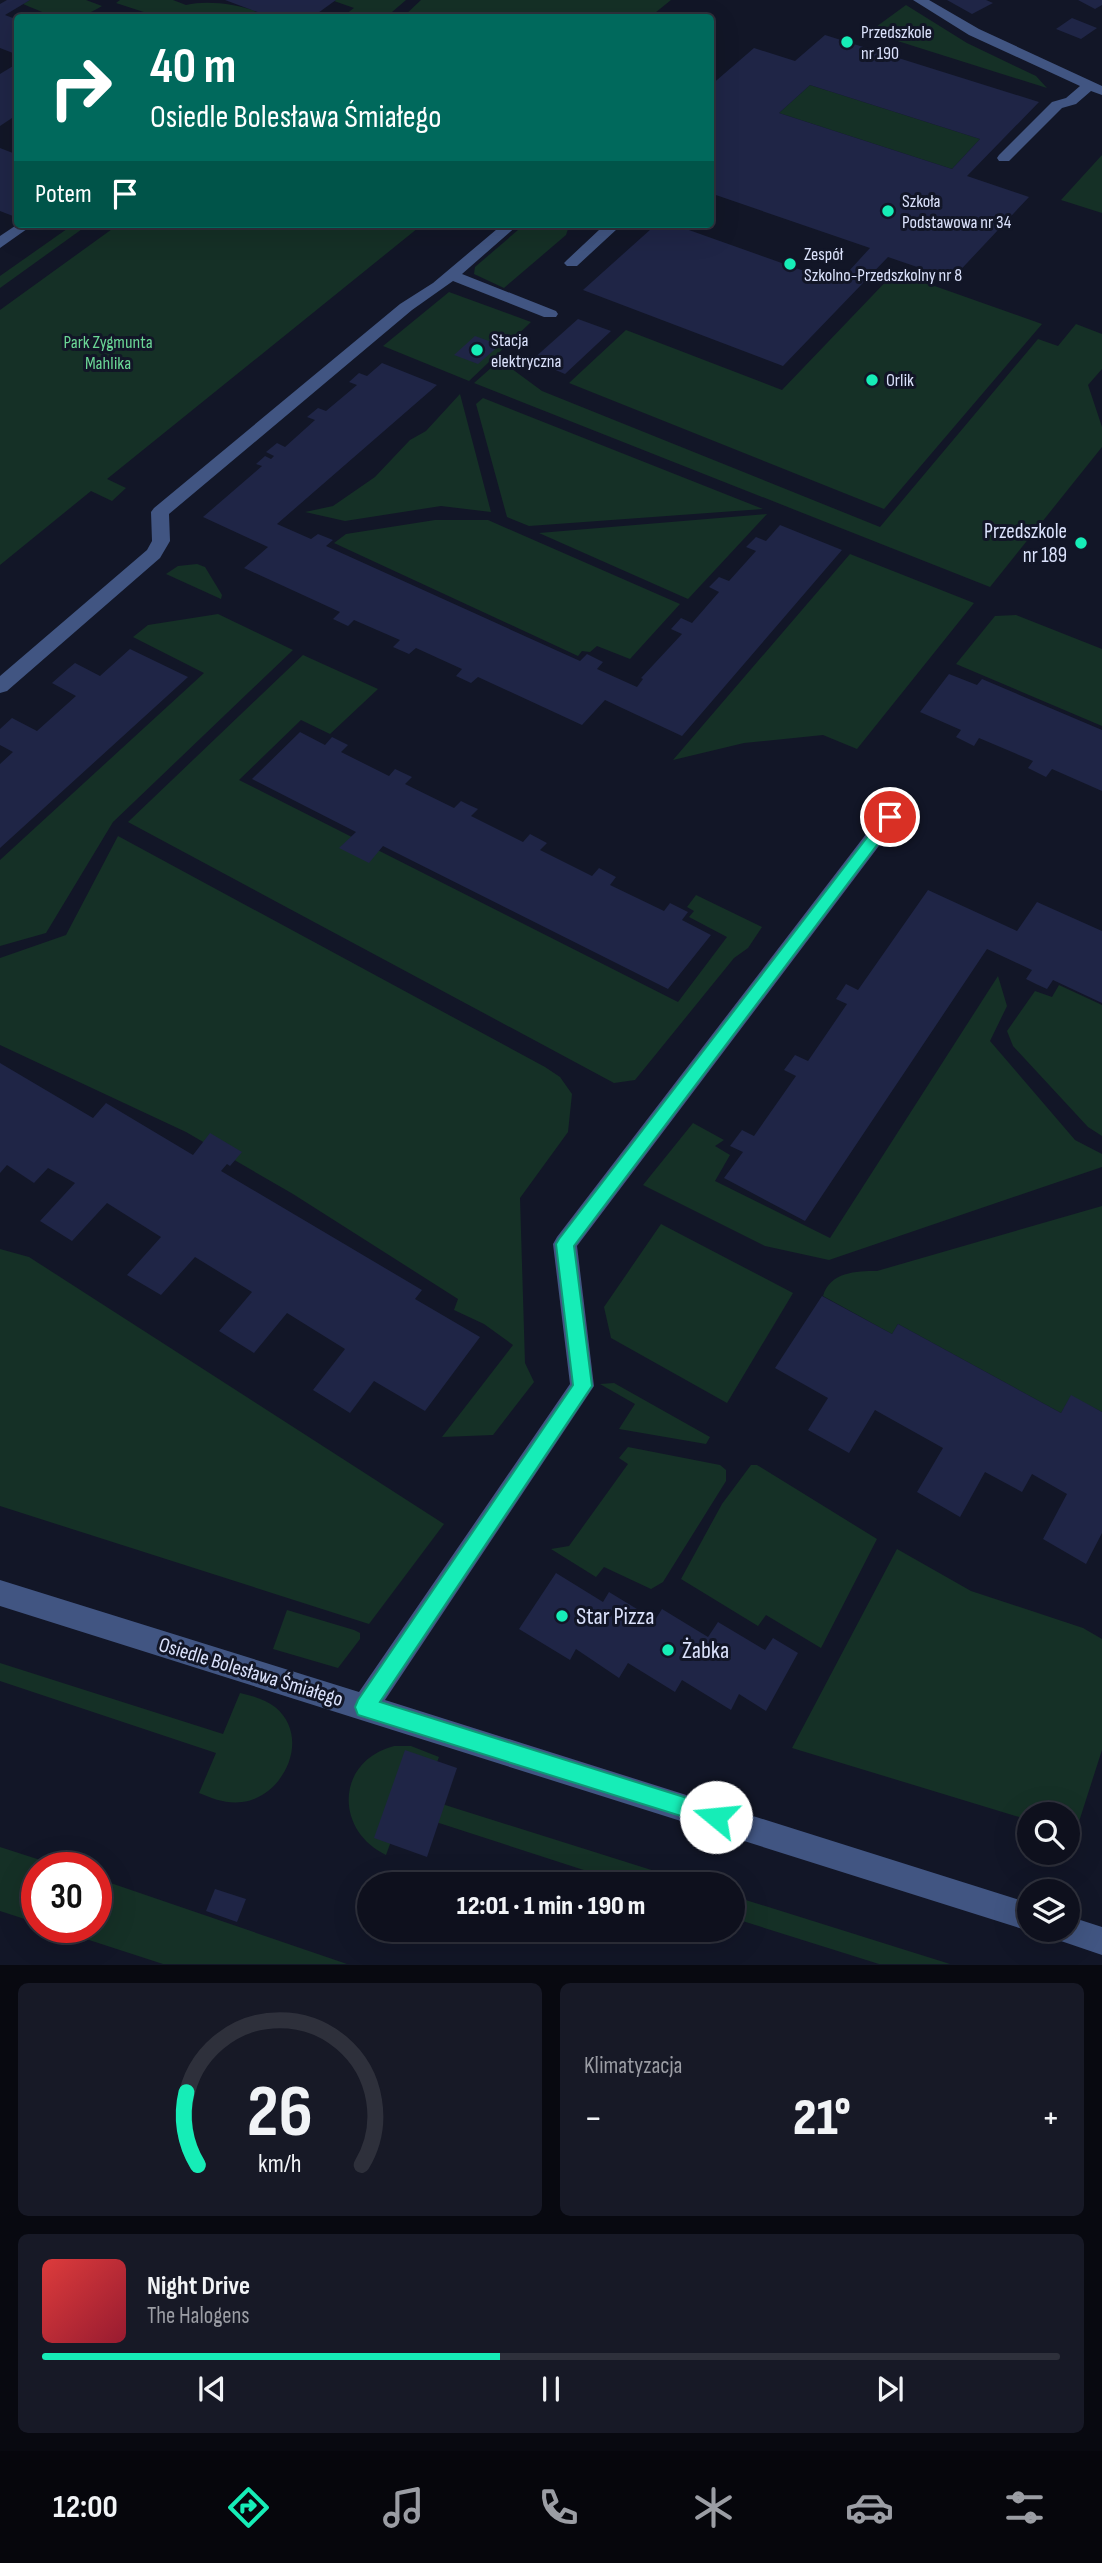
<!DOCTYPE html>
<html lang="pl">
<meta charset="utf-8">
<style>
:root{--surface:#0e101d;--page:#171926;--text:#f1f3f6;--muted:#9b9da4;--line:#2e303b;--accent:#16edb7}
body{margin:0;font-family:"Sofia Sans Condensed",sans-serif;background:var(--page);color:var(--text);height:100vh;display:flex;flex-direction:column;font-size:26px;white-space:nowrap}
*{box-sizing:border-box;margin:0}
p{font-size:23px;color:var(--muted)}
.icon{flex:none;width:38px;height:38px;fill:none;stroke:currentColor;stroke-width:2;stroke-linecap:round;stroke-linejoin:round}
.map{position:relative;height:1965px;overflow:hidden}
.sheet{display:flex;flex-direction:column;gap:18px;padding:18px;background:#080910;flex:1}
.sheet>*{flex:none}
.banner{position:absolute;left:14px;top:14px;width:700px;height:214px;border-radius:7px;box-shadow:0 7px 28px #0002,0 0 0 2px var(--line);background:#00695c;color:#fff;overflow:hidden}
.buttons{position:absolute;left:1017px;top:1802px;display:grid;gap:14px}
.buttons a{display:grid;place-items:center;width:63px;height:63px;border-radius:50%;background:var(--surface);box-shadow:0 7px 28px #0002,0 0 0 2px var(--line);font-size:35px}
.speed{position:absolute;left:21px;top:1852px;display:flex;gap:14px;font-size:35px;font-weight:700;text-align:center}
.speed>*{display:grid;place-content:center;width:91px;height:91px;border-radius:50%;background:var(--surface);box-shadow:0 7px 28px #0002,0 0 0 2px var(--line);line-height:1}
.speed .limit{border:10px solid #d22;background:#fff;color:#111}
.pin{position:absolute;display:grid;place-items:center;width:60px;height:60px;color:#fff;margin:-30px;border:4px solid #fff;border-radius:50%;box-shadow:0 2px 7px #0007}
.me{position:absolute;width:77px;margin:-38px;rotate:287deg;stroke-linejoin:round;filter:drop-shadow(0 0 5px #0008)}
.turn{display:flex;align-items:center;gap:24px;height:147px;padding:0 21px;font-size:32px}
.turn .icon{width:91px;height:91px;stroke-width:2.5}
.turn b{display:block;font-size:49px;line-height:60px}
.then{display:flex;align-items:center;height:66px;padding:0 21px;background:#0003;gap:14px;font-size:26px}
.big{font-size:52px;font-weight:800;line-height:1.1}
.sheet .card{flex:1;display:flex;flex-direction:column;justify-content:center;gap:10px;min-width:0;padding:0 24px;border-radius:10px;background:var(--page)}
.sheet .dial{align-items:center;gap:0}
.dial svg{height:182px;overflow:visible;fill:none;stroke:var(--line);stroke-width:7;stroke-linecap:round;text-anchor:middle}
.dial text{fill:var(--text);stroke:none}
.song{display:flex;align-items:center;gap:21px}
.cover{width:84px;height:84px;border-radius:10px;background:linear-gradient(135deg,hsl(0 70% 55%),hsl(350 70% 35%))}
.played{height:7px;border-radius:4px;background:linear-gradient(90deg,var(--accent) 45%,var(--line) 45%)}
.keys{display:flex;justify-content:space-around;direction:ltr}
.heat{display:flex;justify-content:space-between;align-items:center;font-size:38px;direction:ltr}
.sheet .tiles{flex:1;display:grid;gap:18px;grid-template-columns:1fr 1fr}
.card:last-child{grid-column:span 2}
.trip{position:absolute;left:357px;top:1872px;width:388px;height:70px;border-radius:35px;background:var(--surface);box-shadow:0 7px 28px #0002,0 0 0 2px var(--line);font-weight:800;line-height:70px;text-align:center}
.dock{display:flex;height:112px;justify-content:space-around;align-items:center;background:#06060c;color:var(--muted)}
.dock .icon{width:49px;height:49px}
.dock .current{color:var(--accent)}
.dock b{font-size:32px;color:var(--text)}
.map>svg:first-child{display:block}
.green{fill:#153026}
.building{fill:#1f2546;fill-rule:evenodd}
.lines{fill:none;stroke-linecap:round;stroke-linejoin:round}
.minor{fill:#415582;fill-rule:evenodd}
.route{fill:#16edb7;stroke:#0e9a77;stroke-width:2}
.poi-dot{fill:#16edb7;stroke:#121627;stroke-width:2.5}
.labels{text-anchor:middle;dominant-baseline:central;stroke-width:6;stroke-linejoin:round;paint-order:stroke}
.far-poi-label{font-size:18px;fill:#dbe2fc;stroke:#121627;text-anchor:start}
.far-park-label{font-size:18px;fill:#6bd796;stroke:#121627}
.poi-label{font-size:21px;fill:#dbe2fc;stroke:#121627;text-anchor:end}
.street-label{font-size:21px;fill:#dbe2fc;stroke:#121627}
.near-poi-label{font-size:24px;fill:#dbe2fc;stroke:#121627;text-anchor:start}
</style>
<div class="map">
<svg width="1102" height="1965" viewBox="0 0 1102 1965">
<rect width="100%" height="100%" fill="#121627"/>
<g class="green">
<path d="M30 0H86L102 6C69 26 57 18 23 4Z"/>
<path d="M120 0H173L186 5C207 0 235 4 256 11L249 15 254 17H159L116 3Z"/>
<path d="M336 0H406L385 18 342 17 354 8 334 1Z"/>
<path d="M421 0H671L650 17H403Z"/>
<path d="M906 5 967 43 1036 76 1047 88 869 32Z"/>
<path d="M810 85 980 139 952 169 779 113Z"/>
<path d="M1102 155V213L1061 200Z"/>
<path d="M74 224H89L0 288V276Z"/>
<path d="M119 224H423L107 479 126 488 112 501 91 491 0 565V310Z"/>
<path d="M525 224H564L568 229 566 235 504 288 474 274 475 267Z"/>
<path d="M895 272 1042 324 884 509 569 383 626 330 782 390Z"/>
<path d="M449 292 531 322 469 381 383 346Z"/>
<path d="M1076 324 1102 334V369L1088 385 1102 427V447L990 587 474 383 500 360 542 391 880 527 1038 339 1058 346Z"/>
<path d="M460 394 491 512 441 506 345 521 305 512 333 506 375 477 410 440 426 431Z"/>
<path d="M483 398 763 509 529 526 507 517 476 404Z"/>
<path d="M767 514 688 599 539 533Z"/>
<path d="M435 520H488L680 604 630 659 597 646 590 652 582 651 578 656 334 543 346 534Z"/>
<path d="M850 554 974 603 857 749 823 735 744 743 673 760Z"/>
<path d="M197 564 205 567 222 595 221 599 166 574 178 566Z"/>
<path d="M218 614 293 650 113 822 46 933 0 946V860L204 673 133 637 148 625Z"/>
<path d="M1016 615 1102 649V726L956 664 995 616Z"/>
<path d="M303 655 378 689 330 734 301 720 239 780 678 1002 727 937 689 917 694 911 687 907 696 895 762 927 748 948 734 958 635 1080 614 1083 128 822Z"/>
<path d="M118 836 545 1067 560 1077 572 1094 568 1132 520 1198 525 1363 534 1382 493 1435 442 1437 513 1345 484 1324 454 1310 458 1299 293 1194 186 1132 0 1045V958L66 935Z"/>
<path d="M998 976 1007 1006 990 1041 1075 1140 1102 1154V1167L829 1260 765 1246 643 1185 693 1123 724 1140 715 1146 730 1155 715 1181 830 1238Z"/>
<path d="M1059 985 1102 1005V1136L1088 1127 1013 1046 1007 1031 1035 991 1052 997Z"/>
<path d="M1102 1206V1412L1071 1396 1061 1413 898 1324 892 1334 823 1296C830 1272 856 1271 877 1271Z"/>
<path d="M661 1224 793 1293 727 1403 611 1338 604 1307Z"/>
<path d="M0 1249 29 1257 444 1524 369 1624 0 1506Z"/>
<path d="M614 1383 710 1437 706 1444 619 1429 635 1404 600 1384Z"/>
<path d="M628 1447 720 1465 726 1470V1481L663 1582 651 1589 604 1567 596 1577 551 1549 569 1546 628 1464 619 1458Z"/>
<path d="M751 1465H757L877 1539 821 1648 766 1615 758 1626 681 1579 722 1504Z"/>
<path d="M897 1549 971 1591 1083 1628 1102 1639V1750L1075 1834 1068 1832V1815H1029V1820L792 1748Z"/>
<path d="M287 1610 354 1630 360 1633V1639L338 1668 273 1649Z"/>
<path d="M0 1663 223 1734 240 1693C252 1696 265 1699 275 1707 312 1737 284 1797 242 1802 227 1804 213 1799 199 1793L216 1753 0 1681Z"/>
<path d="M394 1746H411L439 1757 423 1798 699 1885H630L402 1811 386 1855C334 1830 336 1761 394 1746Z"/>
<path d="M0 1847 62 1867H37V1923L0 1911Z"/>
<path d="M96 1878 347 1964H163L49 1927H96Z"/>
<path d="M733 1896 950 1964H879L733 1918Z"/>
</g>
<g class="building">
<path d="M7 0H30L5 15 18 20V55L0 48V4Z"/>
<path d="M225 0H336L311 18H274Z"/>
<path d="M947 0H986L993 3 972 14Z"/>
<path d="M1078 0H1102V5L1095 9Z"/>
<path d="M1072 18 1097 28 1081 39 1056 29Z"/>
<path d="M825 35 1039 102 967 176 1029 197 952 279 888 257 783 366 583 290 651 229 639 224H672L838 283 870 248 710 193V86L754 48 795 61ZM810 85 980 139 952 169 779 113Z"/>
<path d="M18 63V114L0 126V74Z"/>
<path d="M0 148 18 155V218L0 211Z"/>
<path d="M578 319 611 331 565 374 532 360Z"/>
<path d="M475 336 500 345 478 364 454 355Z"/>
<path d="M382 363 437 385 277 524 311 539 318 534 333 540 326 546 580 661 587 654 603 662 597 669 637 687 643 679 641 678 682 634 671 629 681 618 692 623 719 592 709 587 719 577 729 581 756 551 746 547 756 537 766 541 780 525 842 550 682 736 605 700 582 725 478 677 471 683 456 676 462 669 416 648 409 654 393 647 400 640 354 620 348 626 333 619 340 612 244 568 268 547 203 517 262 466 256 464 265 456 271 459 274 456 266 452 277 443 285 447 315 420 307 417 318 408 326 411 357 385 349 382 359 373 367 376Z"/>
<path d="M130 649 188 677 0 848V764L13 752 0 745V729L12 718 37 731 76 696 52 683 69 668 75 663 100 676Z"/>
<path d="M949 674 977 685 982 679 1102 730V791L1052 769 1046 777 1028 768 1033 761 979 738 974 746 956 737 961 730 920 712Z"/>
<path d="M300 732 325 745 332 737 348 745 341 752 389 776 395 769 412 777 405 784 454 808 461 801 469 805 478 809 471 816 523 842 530 834 547 843 540 850 592 876 599 868 616 877 610 885 664 911 670 903 688 912 682 920 711 935 668 989 383 846 369 863 339 848 356 832 252 779Z"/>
<path d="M928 890 1017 931 1037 902 1102 931V1003L1053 980 1047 989 1036 984 1026 979 1032 970 987 949 805 1221 724 1178 743 1152 730 1146 742 1130 754 1136 796 1076 784 1070 795 1055 808 1061 847 1004 836 999 846 984 858 990Z"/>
<path d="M0 1063 93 1118 106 1103 193 1155 210 1133 242 1152 230 1166 227 1164 221 1171 422 1290 415 1299 480 1337 425 1411 374 1381 350 1413 313 1390 345 1349 287 1313 254 1353 219 1331 252 1292 195 1257 161 1295 127 1275 161 1237 107 1203 72 1241 40 1221 75 1183 48 1168 34 1183 7 1165 0 1173Z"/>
<path d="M822 1296 892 1334 898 1324 1061 1413 1071 1395 1102 1412V1533L1086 1564 1043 1539 1067 1494 1032 1474 1022 1492 985 1472 960 1517 917 1492 943 1448 875 1410 849 1453 808 1430 828 1398 775 1368Z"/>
<path d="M556 1573 603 1602 609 1592 655 1620 662 1609 708 1637 718 1622 765 1650 773 1638 798 1653 766 1711 739 1694 731 1710 682 1680 675 1692 628 1663 619 1678 576 1649 570 1660 519 1629Z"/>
<path d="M405 1750 457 1768 427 1857 374 1838Z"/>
<path d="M215 1889 246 1899 237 1922 206 1911Z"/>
</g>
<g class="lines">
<g class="minor">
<path d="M913 0H929L979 29 1102 86V95L1091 91 1076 104 1062 108 1009 161H999L997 158 999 155 1052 102 1066 98 1080 86 969 35Z"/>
<path d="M18 224H34L0 248V236Z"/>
<path d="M503 224H519L462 274 556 311 558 314 556 317H544L453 281 412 310 169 514 170 541 160 558 7 691 0 693V676L147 550 152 541 151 512 154 508 400 304 433 283Z"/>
<path d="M589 224H610L617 229 577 266H567L564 263 567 260 599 230Z"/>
<path d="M890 810 897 812 900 817 897 822 577 1246 594 1386 385 1700 1029 1903V1930H1031L1029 1931 0 1606V1580L359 1692 570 1384 553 1244 557 1237 883 812Z"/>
<path d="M1068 1916 1102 1927V1955L1058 1940 1054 1930H1068Z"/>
</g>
</g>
<path class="route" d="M890 812 897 817 895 821 574 1246 592 1386 380 1702 716 1807 724 1810 727 1817 724 1824 716 1827 358 1715 355 1707 358 1700 573 1385 556 1244 559 1239 885 814Z"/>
<g class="poi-dot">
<circle cx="847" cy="42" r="7"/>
<circle cx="888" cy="211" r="7"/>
<circle cx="790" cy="264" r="7"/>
<circle cx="477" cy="350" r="7"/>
<circle cx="872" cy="380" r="7"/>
<circle cx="1081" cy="543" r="7"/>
<circle cx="562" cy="1616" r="7"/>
<circle cx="668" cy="1650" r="7"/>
</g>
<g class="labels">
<g class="far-poi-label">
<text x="861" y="32">Przedszkole<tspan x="861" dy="21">nr 190</tspan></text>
<text x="902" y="201">Szkoła<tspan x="902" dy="21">Podstawowa nr 34</tspan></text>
<text x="804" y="254">Zespół<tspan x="804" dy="21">Szkolno-Przedszkolny nr 8</tspan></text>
<text x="491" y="340">Stacja<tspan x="491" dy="21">elektryczna</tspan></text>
<text x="886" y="380">Orlik</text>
</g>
<g class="far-park-label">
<text x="108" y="342">Park Zygmunta<tspan x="108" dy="21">Mahlika</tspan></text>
</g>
<g class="poi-label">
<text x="1067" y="531">Przedszkole<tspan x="1067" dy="24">nr 189</tspan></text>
</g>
<g class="street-label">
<text transform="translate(251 1672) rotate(17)">Osiedle Bolesława Śmiałego</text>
</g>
<g class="near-poi-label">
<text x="576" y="1616">Star Pizza</text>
<text x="682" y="1650">Żabka</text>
</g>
</g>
</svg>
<div class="buttons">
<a><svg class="icon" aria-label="search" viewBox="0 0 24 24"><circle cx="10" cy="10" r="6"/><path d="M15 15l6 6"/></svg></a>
<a><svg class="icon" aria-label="layers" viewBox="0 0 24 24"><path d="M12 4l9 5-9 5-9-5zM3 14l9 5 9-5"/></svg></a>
</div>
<div class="speed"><div class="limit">30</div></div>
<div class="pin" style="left:890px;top:817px;background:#d93025"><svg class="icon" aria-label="arrive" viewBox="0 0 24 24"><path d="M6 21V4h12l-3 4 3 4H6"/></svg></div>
<svg class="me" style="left:716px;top:1817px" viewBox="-20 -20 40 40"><circle r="19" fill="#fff"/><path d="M0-13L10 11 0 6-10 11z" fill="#16edb7"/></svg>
<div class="trip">12:01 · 1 min · 190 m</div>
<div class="banner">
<div class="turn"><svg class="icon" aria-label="right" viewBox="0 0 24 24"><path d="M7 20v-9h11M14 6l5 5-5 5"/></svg><div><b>40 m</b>Osiedle Bolesława Śmiałego</div></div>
<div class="then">Potem<svg class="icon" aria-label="arrive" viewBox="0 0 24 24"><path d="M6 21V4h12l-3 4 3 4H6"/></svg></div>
</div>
</div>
<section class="sheet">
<div class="tiles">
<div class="card dial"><svg viewBox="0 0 100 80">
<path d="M14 69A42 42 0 1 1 86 69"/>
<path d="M14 69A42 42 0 0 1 9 37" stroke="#16edb7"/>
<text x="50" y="56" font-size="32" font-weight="700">26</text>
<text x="50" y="72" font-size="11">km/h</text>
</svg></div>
<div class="card"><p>Klimatyzacja</p>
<div class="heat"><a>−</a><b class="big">21°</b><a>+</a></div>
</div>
<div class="card">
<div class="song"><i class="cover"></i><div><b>Night Drive</b><p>The Halogens</p></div></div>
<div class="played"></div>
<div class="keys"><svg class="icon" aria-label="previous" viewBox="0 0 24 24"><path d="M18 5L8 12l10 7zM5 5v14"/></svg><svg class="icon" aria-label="pause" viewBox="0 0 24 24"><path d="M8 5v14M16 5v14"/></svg><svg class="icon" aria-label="next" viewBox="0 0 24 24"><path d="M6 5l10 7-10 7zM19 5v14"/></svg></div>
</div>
</div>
</section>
<nav class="dock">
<b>12:00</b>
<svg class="icon current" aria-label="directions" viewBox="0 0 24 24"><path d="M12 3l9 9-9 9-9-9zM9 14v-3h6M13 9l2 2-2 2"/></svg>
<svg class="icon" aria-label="music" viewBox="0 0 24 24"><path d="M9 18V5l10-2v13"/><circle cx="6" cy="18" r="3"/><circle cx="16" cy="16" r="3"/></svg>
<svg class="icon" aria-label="phone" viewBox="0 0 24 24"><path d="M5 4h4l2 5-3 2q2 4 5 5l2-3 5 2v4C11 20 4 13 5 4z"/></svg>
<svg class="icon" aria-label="climate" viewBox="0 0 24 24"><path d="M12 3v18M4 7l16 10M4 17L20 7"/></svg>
<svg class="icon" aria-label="car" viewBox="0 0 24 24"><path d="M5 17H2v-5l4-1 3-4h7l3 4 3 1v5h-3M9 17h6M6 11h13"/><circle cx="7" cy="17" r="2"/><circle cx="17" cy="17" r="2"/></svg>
<svg class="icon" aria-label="filters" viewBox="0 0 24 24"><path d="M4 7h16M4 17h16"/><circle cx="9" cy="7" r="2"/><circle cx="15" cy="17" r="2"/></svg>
</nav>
